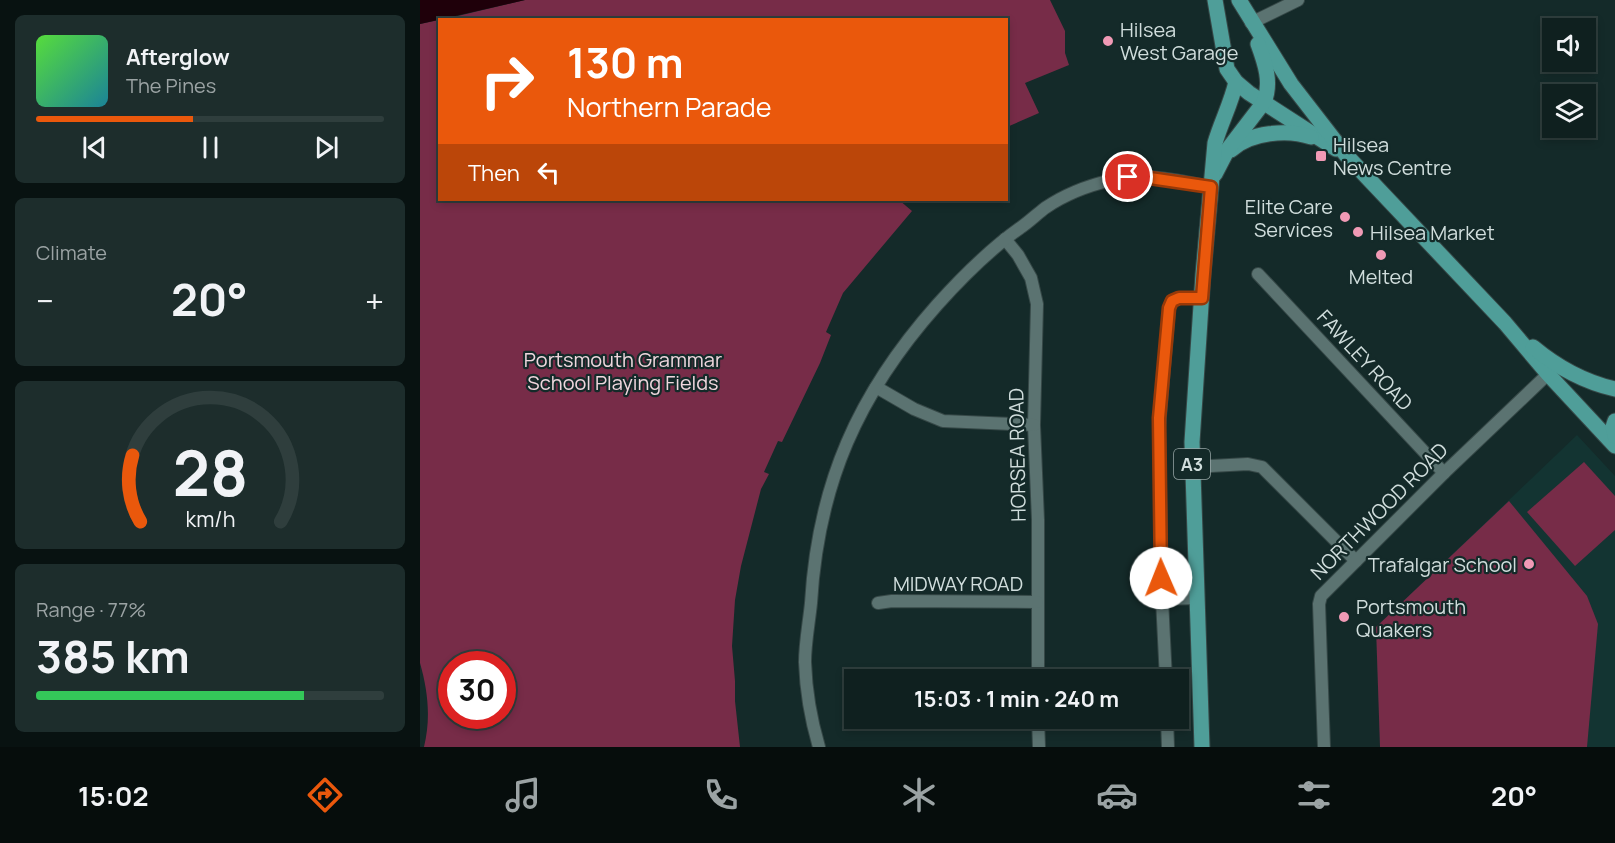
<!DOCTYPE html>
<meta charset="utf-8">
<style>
:root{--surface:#0f201f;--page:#1d2d2c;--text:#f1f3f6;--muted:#9ba3a4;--line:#2f3e3d;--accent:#ea580c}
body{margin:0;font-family:Manrope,sans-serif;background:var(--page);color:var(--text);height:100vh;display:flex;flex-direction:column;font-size:22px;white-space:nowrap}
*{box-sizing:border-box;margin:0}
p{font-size:20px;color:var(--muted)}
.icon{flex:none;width:33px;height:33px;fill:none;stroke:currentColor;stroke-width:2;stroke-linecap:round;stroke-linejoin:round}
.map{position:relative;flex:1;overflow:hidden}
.panel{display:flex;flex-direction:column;gap:15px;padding:15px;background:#081211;width:420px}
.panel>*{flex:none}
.hud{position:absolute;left:18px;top:18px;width:570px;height:183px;border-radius:0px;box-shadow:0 3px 9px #0003,0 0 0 2px var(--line);background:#ea580c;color:#fff;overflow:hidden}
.buttons{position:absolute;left:1122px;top:18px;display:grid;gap:12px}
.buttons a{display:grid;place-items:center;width:54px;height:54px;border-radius:0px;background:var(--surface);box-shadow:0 3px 9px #0003,0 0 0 2px var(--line);font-size:30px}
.speed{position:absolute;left:18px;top:651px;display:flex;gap:12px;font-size:30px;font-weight:700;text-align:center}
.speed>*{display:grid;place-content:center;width:78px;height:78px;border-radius:50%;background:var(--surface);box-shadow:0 3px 9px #0003,0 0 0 2px var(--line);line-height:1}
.speed .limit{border:9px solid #d22;background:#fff;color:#111}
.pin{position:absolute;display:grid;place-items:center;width:51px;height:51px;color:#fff;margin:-26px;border:3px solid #fff;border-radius:50%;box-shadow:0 2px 6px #0007}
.me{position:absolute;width:66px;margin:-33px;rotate:359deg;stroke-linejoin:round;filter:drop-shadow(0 0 4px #0008)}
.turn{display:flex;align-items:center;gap:21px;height:126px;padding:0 30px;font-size:27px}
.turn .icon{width:78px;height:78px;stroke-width:2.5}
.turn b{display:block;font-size:42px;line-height:51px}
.then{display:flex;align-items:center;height:57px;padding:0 30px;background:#0003;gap:12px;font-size:22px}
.big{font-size:45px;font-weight:700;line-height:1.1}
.panel .widget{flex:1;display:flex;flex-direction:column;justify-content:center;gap:9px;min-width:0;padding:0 21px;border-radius:9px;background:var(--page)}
.panel .dial{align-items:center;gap:0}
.dial svg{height:156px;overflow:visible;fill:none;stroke:var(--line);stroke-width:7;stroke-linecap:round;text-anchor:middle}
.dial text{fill:var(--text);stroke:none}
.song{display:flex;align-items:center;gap:18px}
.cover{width:72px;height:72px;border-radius:9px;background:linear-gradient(135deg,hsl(110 70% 55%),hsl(190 70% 35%))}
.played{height:6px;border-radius:3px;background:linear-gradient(90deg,var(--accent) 45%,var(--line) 45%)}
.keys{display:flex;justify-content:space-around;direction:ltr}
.heat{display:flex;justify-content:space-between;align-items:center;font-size:33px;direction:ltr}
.charge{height:9px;border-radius:4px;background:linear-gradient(90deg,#34c759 77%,var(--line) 0)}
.trip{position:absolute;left:424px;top:669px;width:345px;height:60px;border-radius:0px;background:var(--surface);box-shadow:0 3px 9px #0003,0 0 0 2px var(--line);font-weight:700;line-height:60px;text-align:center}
.tabs{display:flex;height:96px;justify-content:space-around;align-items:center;background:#060d0c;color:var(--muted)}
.tabs .icon{width:42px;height:42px}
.tabs .selected{color:var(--accent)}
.tabs b{font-size:27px;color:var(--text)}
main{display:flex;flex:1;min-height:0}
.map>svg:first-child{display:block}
.built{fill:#133432}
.green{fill:#772c48;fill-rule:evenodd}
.water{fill:#1f000a}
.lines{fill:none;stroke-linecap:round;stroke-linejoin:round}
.minor-casing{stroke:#364847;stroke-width:14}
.primary-casing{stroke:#364847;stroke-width:17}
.minor{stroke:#5b7371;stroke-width:12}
.primary{stroke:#4f9e99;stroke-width:15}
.route-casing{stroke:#983908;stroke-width:15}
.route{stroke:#ea580c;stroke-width:10}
.poi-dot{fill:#f09ab5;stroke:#142a29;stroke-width:2}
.labels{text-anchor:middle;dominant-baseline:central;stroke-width:4.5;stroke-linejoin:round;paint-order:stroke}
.shield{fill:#142a29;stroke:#98a7a6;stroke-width:1.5}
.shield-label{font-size:18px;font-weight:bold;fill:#d0dddc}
.poi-label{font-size:20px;fill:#d0dddc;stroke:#142a29;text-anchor:start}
.park-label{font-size:20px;fill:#f0d7de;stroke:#142a29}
.street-label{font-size:20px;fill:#d0dddc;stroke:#142a29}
</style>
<main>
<section class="panel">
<div class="widget">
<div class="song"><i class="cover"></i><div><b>Afterglow</b><p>The Pines</p></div></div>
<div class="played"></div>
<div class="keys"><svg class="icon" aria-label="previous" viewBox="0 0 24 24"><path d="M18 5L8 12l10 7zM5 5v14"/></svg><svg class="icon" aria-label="pause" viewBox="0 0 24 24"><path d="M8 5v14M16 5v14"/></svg><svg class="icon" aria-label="next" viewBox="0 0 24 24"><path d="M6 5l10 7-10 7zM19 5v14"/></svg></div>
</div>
<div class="widget"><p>Climate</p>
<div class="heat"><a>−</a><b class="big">20°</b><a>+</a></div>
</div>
<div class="widget dial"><svg viewBox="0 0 100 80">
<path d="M14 69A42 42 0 1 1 86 69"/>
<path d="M14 69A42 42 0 0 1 10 35" stroke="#ea580c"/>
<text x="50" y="56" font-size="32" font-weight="700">28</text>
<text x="50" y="72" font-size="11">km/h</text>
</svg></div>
<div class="widget"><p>Range · 77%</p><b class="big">385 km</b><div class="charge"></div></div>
</section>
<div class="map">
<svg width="1195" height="747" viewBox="0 0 1195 747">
<rect width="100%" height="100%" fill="#142a29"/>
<path class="built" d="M1157 435 1195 476V747H960L956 627Z"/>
<g class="green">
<path d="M105 0H630L645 31V53L649 65 605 83 619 113 587 127 586 20H21Z"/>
<path d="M19 20 20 200H479L492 211 423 293 406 332 411 335 400 363 362 442 358 441 344 472 349 474 341 489 321 566 315 600 312 646 315 681V701L320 747H4C11 718 8 691 0 663V24ZM32 664H82V716H32Z"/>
<path d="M1164 462 1195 496V530L1155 566 1107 512Z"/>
<path d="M1089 501 1167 596 1178 624 1167 747H960L956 627Z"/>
</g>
<path class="water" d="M0 0H105L0 24Z"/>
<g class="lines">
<defs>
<g id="minor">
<path d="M831 23 878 0"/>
<path d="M585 239 598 255 611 278 617 304 614 425 618 520V680"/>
<path d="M838 274 1024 473"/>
<path d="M456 387 494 409 523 421 614 425"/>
<path d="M772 467 828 464 842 467 936 561"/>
<path d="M742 599 778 598"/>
<path d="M458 603 472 601 617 602"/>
<path d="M746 680 742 599 739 428 749 308 752 301 759 298H782"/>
<path d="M618 718 619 747"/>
<path d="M747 718 748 747"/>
<path d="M399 747C391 720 386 691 385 662 385 643 389 623 391 603 398 484 438 394 517 305 543 276 569 250 600 228 609 222 617 214 625 208 644 195 670 185 692 180 723 172 760 181 791 187"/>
<path d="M904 747 899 604 901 596 1024 473 1128 374"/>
</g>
<g id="primary">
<path d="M795 0 807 69 816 82 829 93 916 149"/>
<path d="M819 0 871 84 926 155 1085 323 1128 374 1195 446"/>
<path d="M811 150C830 132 868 129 891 137"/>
<path d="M795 174 808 149 844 102C852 83 845 63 838 44"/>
<path d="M1113 347C1137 367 1164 382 1195 389"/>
<path d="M1195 421 1193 427 1195 436"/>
<path d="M782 747 772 442 783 275 795 143C801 122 811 104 816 82"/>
</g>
</defs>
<use href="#minor" class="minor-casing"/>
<use href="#primary" class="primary-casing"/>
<use href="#minor" class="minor"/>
<use href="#primary" class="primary"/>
</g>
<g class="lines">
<defs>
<path id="route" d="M708 177H723L791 187 782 298H759L752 301 749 308 739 418 741 578"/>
</defs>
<use href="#route" class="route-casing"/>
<use href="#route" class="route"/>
</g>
<g class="poi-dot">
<circle cx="688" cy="41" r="6"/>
<rect x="895" y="150" width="12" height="12" rx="3"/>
<circle cx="925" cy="217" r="6"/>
<circle cx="938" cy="232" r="6"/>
<circle cx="961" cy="255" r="6"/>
<circle cx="1109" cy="564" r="6"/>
<circle cx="924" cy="617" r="6"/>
</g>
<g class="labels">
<rect class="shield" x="754" y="449" width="36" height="30" rx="4.5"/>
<g class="shield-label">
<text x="772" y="464">A3</text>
</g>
<g class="poi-label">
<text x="700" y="29">Hilsea<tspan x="700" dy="23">West Garage</tspan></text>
<text x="913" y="144">Hilsea<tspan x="913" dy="23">News Centre</tspan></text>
<text x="913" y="206" text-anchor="end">Elite Care<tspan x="913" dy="23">Services</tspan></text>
<text x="950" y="232">Hilsea Market</text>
<text x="961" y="276" text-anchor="middle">Melted</text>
<text x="1097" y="564" text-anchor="end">Trafalgar School</text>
<text x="936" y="606">Portsmouth<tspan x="936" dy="23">Quakers</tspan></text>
</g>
<g class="park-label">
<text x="203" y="359">Portsmouth Grammar<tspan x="203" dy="23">School Playing Fields</tspan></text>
</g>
<g class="street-label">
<text transform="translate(945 360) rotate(47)">FAWLEY ROAD</text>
<text transform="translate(597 455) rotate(-91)">HORSEA ROAD</text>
<text transform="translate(959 511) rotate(-45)">NORTHWOOD ROAD</text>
<text x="538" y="583">MIDWAY ROAD</text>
</g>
</g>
</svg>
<div class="buttons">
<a><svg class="icon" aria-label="sound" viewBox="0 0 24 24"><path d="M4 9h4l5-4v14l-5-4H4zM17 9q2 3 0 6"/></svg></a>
<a><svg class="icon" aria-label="layers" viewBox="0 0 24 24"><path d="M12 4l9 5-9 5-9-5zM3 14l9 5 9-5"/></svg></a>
</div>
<div class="speed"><div class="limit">30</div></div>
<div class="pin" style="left:708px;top:177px;background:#d93025"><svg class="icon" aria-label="arrive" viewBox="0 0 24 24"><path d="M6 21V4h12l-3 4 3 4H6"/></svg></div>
<svg class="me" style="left:741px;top:578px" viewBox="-20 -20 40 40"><circle r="19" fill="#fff"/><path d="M0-13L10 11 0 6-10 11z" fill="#ea580c"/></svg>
<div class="trip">15:03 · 1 min · 240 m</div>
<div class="hud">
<div class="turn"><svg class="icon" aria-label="right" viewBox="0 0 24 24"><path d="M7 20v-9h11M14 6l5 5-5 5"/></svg><div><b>130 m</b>Northern Parade</div></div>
<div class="then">Then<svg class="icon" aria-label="left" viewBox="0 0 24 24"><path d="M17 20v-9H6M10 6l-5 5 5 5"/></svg></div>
</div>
</div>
</main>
<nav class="tabs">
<b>15:02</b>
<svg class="icon selected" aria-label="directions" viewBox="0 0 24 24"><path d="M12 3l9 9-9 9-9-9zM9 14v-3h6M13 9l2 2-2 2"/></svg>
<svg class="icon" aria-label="music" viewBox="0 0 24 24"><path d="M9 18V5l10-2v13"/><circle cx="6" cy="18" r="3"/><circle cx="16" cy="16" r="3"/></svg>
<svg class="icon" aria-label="phone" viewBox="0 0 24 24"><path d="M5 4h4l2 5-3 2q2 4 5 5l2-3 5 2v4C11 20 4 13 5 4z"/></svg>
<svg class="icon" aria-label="climate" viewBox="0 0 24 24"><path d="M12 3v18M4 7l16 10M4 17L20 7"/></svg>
<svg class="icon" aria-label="car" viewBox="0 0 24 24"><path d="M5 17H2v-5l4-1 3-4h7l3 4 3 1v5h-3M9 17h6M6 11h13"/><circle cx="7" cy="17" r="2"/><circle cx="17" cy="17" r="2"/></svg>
<svg class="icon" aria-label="filters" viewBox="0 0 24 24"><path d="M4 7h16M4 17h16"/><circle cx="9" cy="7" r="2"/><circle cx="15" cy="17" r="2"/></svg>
<b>20°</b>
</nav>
